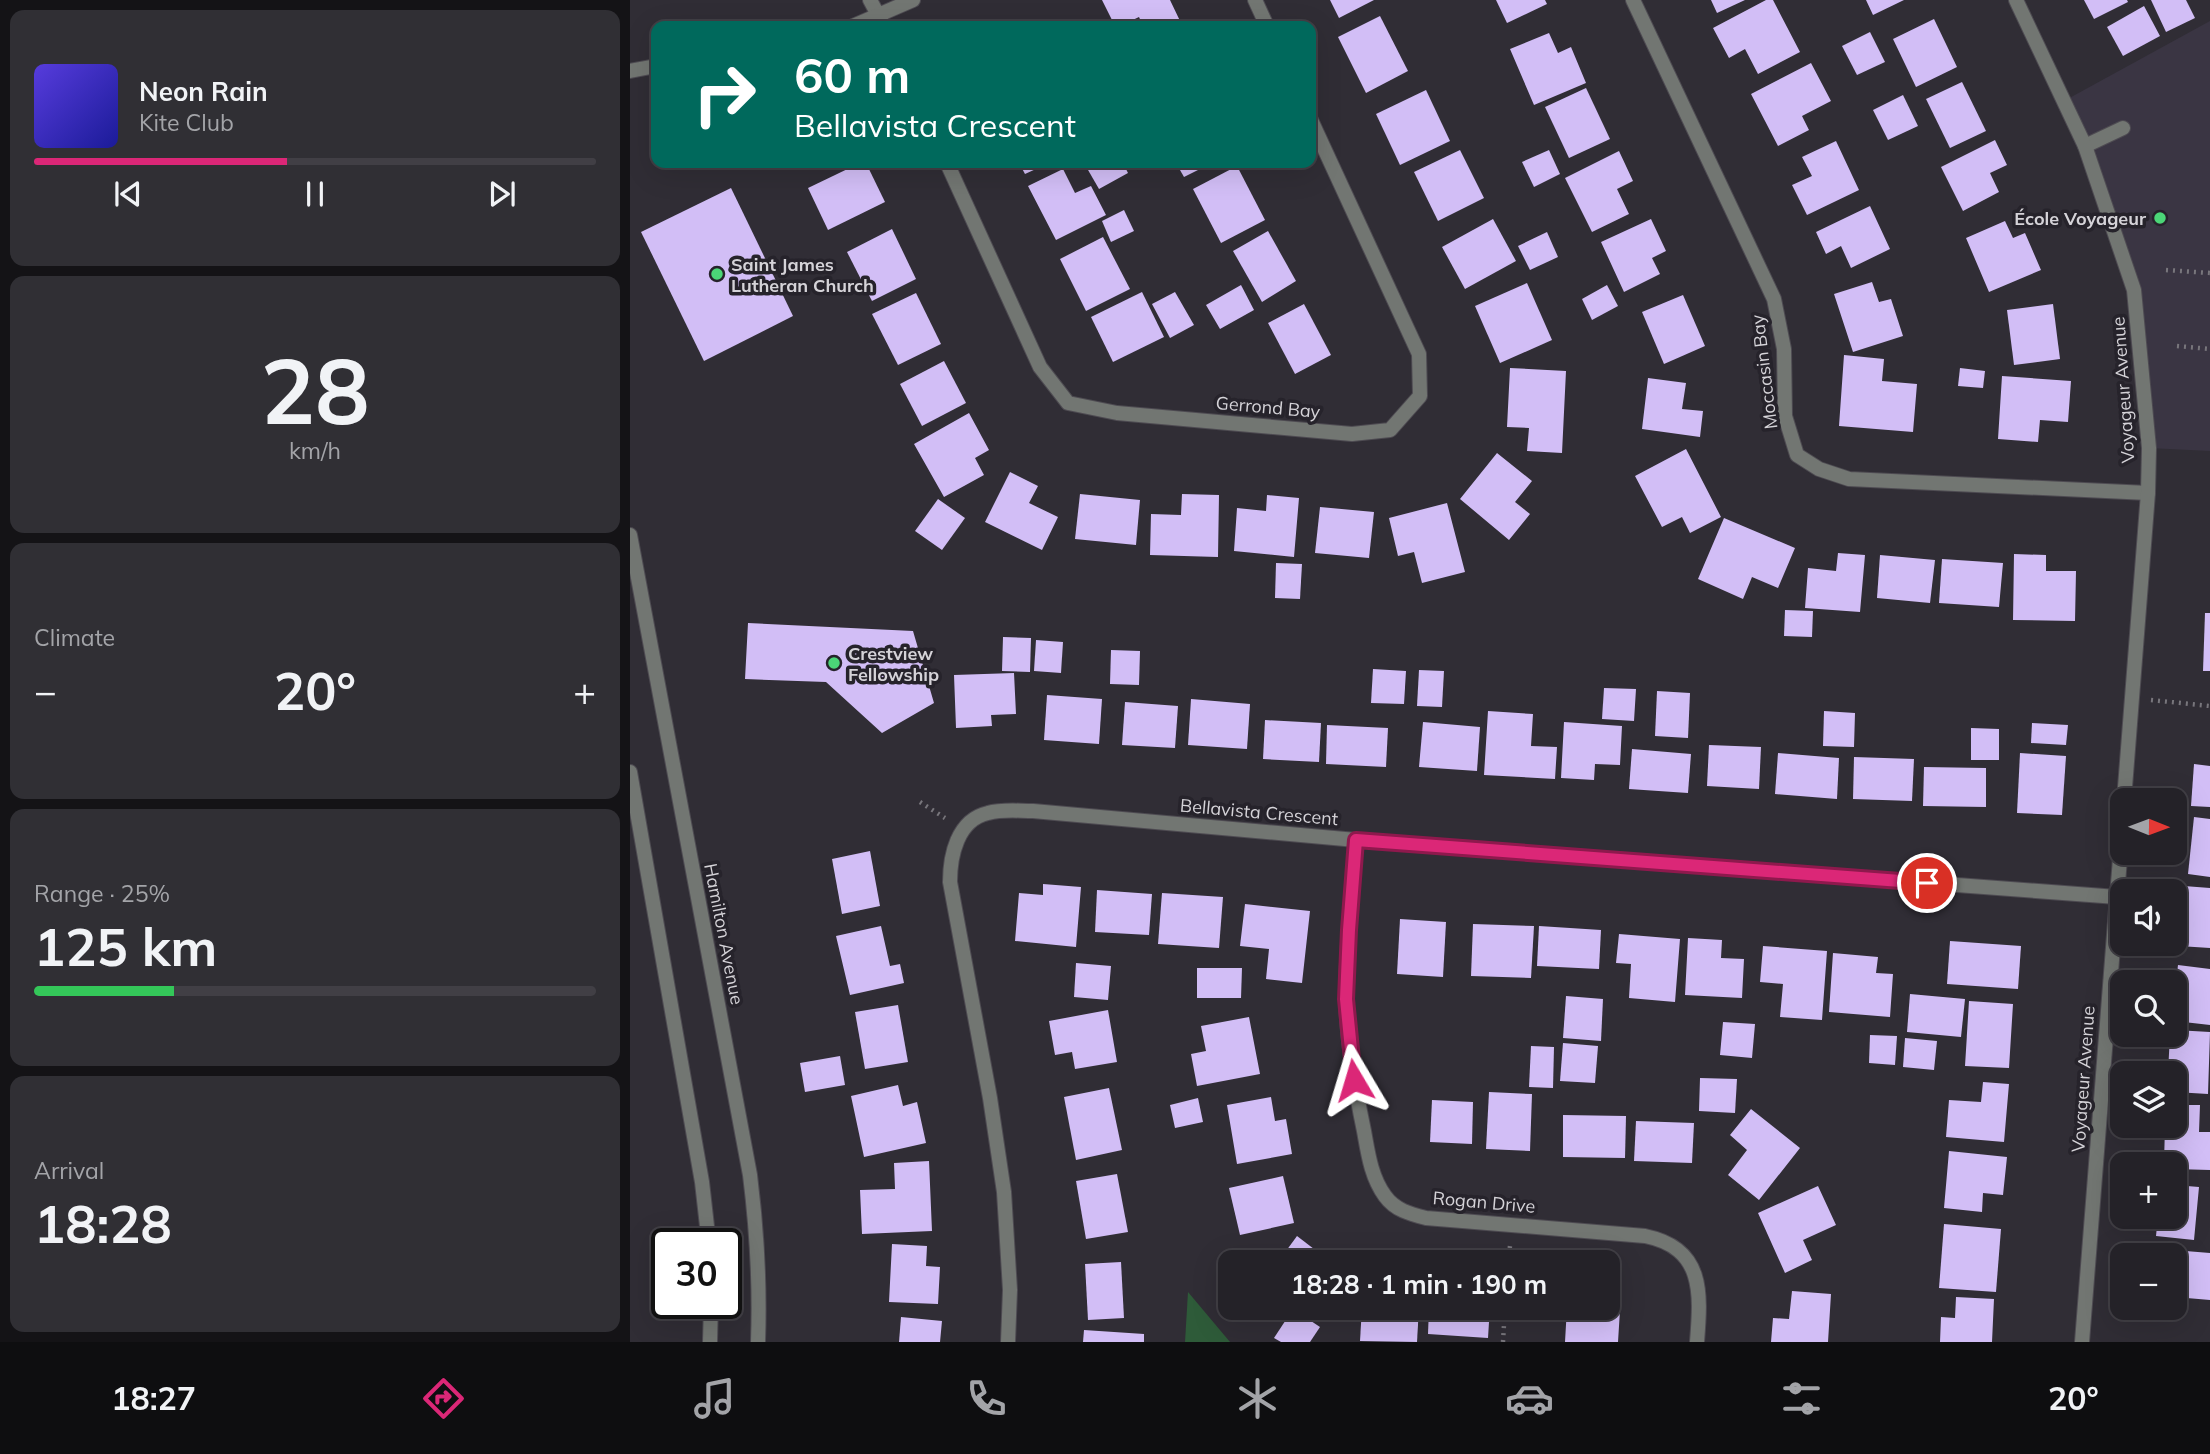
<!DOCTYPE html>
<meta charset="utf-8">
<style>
:root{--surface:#242228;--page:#302f34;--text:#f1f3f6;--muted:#a3a4a8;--line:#413f45;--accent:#db2777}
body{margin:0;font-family:Mulish,sans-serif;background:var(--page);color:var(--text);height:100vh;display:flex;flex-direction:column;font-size:26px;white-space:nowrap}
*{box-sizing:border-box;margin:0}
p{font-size:23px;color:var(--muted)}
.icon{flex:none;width:38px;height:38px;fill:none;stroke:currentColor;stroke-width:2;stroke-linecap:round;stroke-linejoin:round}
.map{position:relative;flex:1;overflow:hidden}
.details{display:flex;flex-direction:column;gap:10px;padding:10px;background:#141316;width:630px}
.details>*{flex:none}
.banner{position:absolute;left:21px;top:21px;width:665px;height:147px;border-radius:14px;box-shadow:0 7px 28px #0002,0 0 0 2px var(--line);background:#00695c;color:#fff;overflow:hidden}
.needle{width:46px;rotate:91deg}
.buttons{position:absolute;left:1480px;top:788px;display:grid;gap:14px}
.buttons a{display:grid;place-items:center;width:77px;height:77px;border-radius:14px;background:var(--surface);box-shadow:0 7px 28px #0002,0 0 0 2px var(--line);font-size:35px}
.speed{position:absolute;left:21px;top:1228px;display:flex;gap:14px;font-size:35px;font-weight:700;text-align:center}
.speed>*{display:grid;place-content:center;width:91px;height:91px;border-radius:50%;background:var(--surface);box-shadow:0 7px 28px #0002,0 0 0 2px var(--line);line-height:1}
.speed .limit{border:4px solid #111;border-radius:10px;background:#fff;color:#111}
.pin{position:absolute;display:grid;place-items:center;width:60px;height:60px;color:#fff;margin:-30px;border:4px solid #fff;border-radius:50%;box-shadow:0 2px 7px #0007}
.me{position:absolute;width:77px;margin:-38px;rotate:353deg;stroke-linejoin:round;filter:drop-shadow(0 0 5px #0008)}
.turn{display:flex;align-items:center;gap:24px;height:147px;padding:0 28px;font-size:32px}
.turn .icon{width:91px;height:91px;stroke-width:2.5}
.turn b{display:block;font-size:49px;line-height:60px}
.big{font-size:52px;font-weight:700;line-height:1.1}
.details .tile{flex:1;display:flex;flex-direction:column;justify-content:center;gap:10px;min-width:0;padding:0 24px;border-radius:14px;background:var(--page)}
.details .dial{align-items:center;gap:0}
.dial b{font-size:91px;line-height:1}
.song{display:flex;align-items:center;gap:21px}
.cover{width:84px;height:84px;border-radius:10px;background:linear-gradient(135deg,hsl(250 70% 55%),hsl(240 70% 35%))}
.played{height:7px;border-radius:4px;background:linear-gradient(90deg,var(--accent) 45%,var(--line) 45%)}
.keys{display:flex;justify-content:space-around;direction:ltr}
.heat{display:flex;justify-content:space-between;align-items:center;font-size:38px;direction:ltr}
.charge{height:10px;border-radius:5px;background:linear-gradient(90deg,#34c759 25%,var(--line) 0)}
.trip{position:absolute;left:588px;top:1250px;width:402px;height:70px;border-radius:14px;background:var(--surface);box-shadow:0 7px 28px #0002,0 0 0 2px var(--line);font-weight:700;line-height:70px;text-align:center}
.menu{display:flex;height:112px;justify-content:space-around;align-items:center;background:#0e0e10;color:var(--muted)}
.menu .icon{width:49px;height:49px}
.menu .active{color:var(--accent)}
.menu b{font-size:32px;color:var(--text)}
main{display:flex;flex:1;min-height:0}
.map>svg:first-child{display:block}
.built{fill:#3a3543}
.green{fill:#2e5b39}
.building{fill:#d2bef6}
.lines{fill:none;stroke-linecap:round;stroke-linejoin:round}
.service-casing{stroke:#4e4b52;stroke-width:16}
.minor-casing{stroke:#4e4b52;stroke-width:16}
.tertiary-casing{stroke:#4e4b52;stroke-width:16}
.path{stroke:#78767c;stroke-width:4.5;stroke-dasharray:2 5;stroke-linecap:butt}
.service{stroke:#727672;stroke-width:14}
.minor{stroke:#727672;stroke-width:14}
.tertiary{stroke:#727672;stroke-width:14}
.route-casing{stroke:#8e194d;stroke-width:18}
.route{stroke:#db2777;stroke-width:12}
.poi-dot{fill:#4bd677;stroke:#26232b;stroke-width:2.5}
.labels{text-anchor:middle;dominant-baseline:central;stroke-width:7;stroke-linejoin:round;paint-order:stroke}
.poi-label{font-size:18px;font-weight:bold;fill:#d5d3d8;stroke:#26232b;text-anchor:start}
.street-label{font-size:18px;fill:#d5d3d8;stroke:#26232b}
</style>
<main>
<section class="details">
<div class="tile">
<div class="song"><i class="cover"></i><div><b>Neon Rain</b><p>Kite Club</p></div></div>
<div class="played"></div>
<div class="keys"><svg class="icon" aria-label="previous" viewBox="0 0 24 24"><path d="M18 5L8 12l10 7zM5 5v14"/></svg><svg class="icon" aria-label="pause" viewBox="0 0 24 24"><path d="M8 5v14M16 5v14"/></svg><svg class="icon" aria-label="next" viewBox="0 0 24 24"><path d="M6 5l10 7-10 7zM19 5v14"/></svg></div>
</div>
<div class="tile dial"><b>28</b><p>km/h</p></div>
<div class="tile"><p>Climate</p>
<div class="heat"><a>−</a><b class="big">20°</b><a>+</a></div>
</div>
<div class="tile"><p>Range · 25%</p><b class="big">125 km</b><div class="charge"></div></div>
<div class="tile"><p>Arrival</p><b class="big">18:28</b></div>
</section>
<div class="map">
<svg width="1580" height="1342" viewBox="0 0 1580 1342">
<rect width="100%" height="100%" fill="#302d35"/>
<path class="built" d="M1580 21V451L1519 448 1504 290 1434 101Z"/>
<path class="green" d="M558 1292 600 1342H555Z"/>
<g class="building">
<path d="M472 0H540L551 23 545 26H513L509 17 490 26H485Z"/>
<path d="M700 0H744L709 18Z"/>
<path d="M866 0H915L917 4 877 23Z"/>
<path d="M1081 0H1115L1087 13Z"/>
<path d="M1136 0H1143L1170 52 1128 74 1115 49 1099 58 1083 28Z"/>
<path d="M1236 0H1274L1243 15Z"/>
<path d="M1454 0H1497L1498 2 1464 19Z"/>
<path d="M1521 0H1556L1565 18 1536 32Z"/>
<path d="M1514 6 1530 36 1493 56 1477 27Z"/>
<path d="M750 16 778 71 736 93 708 37Z"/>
<path d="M1304 19 1327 67 1286 87 1263 39Z"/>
<path d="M1240 32 1255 62 1227 75 1212 46Z"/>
<path d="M919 33 928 53 941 47 956 83 904 105 880 49Z"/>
<path d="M1181 63 1201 101 1172 116 1179 130 1148 146 1121 94Z"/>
<path d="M1332 82 1356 131 1320 148 1296 99Z"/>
<path d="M956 88 980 139 939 158 915 107Z"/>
<path d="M796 90 820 141 770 165 746 114Z"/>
<path d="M1273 95 1288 126 1258 140 1243 110Z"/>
<path d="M1365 140 1377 165 1360 173 1369 192 1333 211 1311 167Z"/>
<path d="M1206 141 1229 190 1177 215 1162 185 1182 176 1172 157Z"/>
<path d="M830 150 854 198 808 221 784 172Z"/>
<path d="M919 150 930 174 904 187 892 162Z"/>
<path d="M989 151 1003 181 987 189 999 214 962 232 935 178Z"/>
<path d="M172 163H190L175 170Z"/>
<path d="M230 163H236L255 202 198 230 178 188Z"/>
<path d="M389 163H419L395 174Z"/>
<path d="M454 163H493L498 173 469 189Z"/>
<path d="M546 163H582L554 177Z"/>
<path d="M607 166 635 220 591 243 563 189Z"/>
<path d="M433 169 445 193 461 186 476 215 426 240 398 186Z"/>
<path d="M101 188 163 316 74 361 11 232Z"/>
<path d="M1240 206 1260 249 1221 268 1211 246 1196 254 1186 232Z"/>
<path d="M494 210 504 231 481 242 472 221Z"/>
<path d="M863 219 886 261 835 289 812 247Z"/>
<path d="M1021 219 1036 251 1022 258 1030 274 994 292 971 242Z"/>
<path d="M1375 221 1383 238 1395 233 1411 270 1359 292 1336 238Z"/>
<path d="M262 229 286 279 242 301 217 252Z"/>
<path d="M638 231 666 281 632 302 603 251Z"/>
<path d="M917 232 928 257 900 270 888 246Z"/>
<path d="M473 237 500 289 456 311 430 259Z"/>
<path d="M1242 282 1249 302 1261 299 1273 336 1223 352 1204 294Z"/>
<path d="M897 283 922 340 870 363 845 306Z"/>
<path d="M611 285 624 310 590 329 576 305Z"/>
<path d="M977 285 988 306 962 320 952 299Z"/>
<path d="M512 292 534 337 483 362 461 317Z"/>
<path d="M545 292 564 325 540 338 522 304Z"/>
<path d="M286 293 311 344 268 365 242 314Z"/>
<path d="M1053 295 1075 346 1034 364 1012 312Z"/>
<path d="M674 304 701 355 665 374 638 323Z"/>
<path d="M1423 304 1430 359 1384 365 1377 310Z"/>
<path d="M1214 355 1254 359 1252 381 1287 384 1283 432 1209 426Z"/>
<path d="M314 361 336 403 292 426 270 384Z"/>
<path d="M880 368 936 371 932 453 897 451 899 428 877 427Z"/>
<path d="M1330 368 1355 371 1353 388 1328 386Z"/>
<path d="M1372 376 1441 381 1438 422 1410 420 1408 442 1368 439Z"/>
<path d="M1018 378 1056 383 1052 409 1073 411 1070 437 1012 429Z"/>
<path d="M339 413 359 450 345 458 354 475 314 497 284 444Z"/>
<path d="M1056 449 1091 517 1060 533 1052 517 1032 527 1005 476Z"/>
<path d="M867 453 902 481 885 502 900 514 879 540 830 499Z"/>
<path d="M380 472 408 486 399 503 428 517 412 550 355 522Z"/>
<path d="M450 494 510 500 506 545 445 539Z"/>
<path d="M552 494 589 495 588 557 520 555 521 514 551 515Z"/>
<path d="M637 495 669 498 664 557 604 551 607 508 636 511Z"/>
<path d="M308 499 335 518 312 550 285 531Z"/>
<path d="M817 503 835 572 792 583 784 552 768 556 759 518Z"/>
<path d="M690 507 744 512 739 558 685 553Z"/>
<path d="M1094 518 1165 548 1148 588 1122 577 1113 599 1068 579Z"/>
<path d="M1208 553 1235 555 1230 612 1175 608 1178 568 1206 571Z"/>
<path d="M1384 554 1416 555V571H1446L1445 621 1383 620Z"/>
<path d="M1250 555 1305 560 1300 603 1247 598Z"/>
<path d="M1312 559 1373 563 1369 607 1309 603Z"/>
<path d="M646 563 672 564 670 599 645 598Z"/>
<path d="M1155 610 1183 611 1182 637 1154 636Z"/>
<path d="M1575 613H1580V671H1573Z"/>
<path d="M118 623 283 631 304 703 252 733 196 682 115 679Z"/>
<path d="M373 637 401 638 400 672 372 671Z"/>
<path d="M406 640 433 642 431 673 404 671Z"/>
<path d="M481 650 510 651 509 685 480 684Z"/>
<path d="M743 669 776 671 774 704 741 703Z"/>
<path d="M789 670 814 671 812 707 787 706Z"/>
<path d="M384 673 386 714 361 715 362 726 326 728 324 675Z"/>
<path d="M974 688 1006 689 1004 721 972 719Z"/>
<path d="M1027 691 1060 693 1058 738 1025 736Z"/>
<path d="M417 695 472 699 469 744 414 740Z"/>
<path d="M561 699 620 704 617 749 558 745Z"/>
<path d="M495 702 548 706 545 748 492 745Z"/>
<path d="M858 711 903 714 901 746 927 747 925 779 854 775Z"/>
<path d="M1194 711 1225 713 1224 747 1193 746Z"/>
<path d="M635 720 691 723 689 762 633 759Z"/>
<path d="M793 722 850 727 847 771 789 767Z"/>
<path d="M934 722 992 726 990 765 965 764 964 780 931 778Z"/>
<path d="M1402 723 1438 725 1436 745 1401 743Z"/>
<path d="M697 725 758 728 756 767 696 764Z"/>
<path d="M1341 728 1369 729V760H1341Z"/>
<path d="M1079 745 1131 747 1129 789 1077 786Z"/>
<path d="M1002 749 1061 754 1058 793 999 789Z"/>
<path d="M1148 753 1209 758 1207 799 1145 794Z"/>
<path d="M1390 753 1436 756 1432 815 1387 813Z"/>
<path d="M1224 757 1284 759 1282 801 1223 799Z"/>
<path d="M1564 764 1580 766V807L1561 806Z"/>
<path d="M1294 767 1356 768V807L1293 806Z"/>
<path d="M1564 817 1580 819V877L1558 874Z"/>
<path d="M240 851 250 906 212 914 202 859Z"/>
<path d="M413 884 451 887 446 947 385 941 389 893 413 895Z"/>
<path d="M1554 886 1580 888V948L1549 946Z"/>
<path d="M467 890 522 894 519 935 465 932Z"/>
<path d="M532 893 593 897 589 948 528 944Z"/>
<path d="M615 904 680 911 672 983 636 979 639 949 610 946Z"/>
<path d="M770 919 816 922 813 977 767 974Z"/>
<path d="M843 924 904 926 901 978 841 976Z"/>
<path d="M251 926 260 966 270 964 274 983 220 995 206 936Z"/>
<path d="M909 926 971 930 969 969 907 966Z"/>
<path d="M989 934 1050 939 1045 1002 999 998 1001 964 986 963Z"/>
<path d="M1058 938 1092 940 1091 958 1114 959 1112 998 1055 995Z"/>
<path d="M1320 941 1391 946 1388 989 1317 984Z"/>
<path d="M1133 946 1197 951 1192 1020 1150 1017 1153 984 1130 982Z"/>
<path d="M1203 953 1248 957 1246 973 1263 974 1260 1017 1199 1012Z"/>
<path d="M446 963 481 966 478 1000 444 997Z"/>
<path d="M1548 965 1580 969V1025L1545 1021V991Z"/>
<path d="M567 968H612L611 998H567Z"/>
<path d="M1280 994 1335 999 1331 1037 1277 1032Z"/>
<path d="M936 996 973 999 971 1041 933 1038Z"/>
<path d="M1339 1001 1383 1004 1379 1068 1335 1066Z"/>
<path d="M268 1005 278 1062 235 1069 225 1012Z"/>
<path d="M478 1010 487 1062 445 1069 442 1052 425 1055 419 1021Z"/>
<path d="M619 1017 630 1074 567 1086 561 1054 576 1051 571 1026Z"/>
<path d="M1093 1022 1125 1024 1122 1058 1090 1055Z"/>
<path d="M1545 1030 1580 1032 1578 1094 1545 1092V1073H1538L1540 1034H1545Z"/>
<path d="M1240 1035 1267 1036 1265 1065 1239 1063Z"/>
<path d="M1275 1038 1307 1041 1304 1070 1273 1067Z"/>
<path d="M933 1043 968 1046 965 1083 930 1081Z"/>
<path d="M901 1046 924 1047 923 1088 899 1087Z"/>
<path d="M210 1056 215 1085 175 1092 170 1063Z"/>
<path d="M1070 1078 1107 1079 1105 1113 1069 1111Z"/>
<path d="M1353 1082 1379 1084 1374 1142 1316 1137 1319 1100 1351 1102Z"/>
<path d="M268 1085 273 1106 287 1102 296 1143 234 1157 221 1096Z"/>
<path d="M479 1088 492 1150 446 1160 434 1097Z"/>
<path d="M859 1092 902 1094 900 1151 856 1149Z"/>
<path d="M641 1097 645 1121 656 1119 662 1154 607 1164 597 1105Z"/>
<path d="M568 1098 573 1122 545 1128 540 1105Z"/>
<path d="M802 1100 843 1102 842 1144 800 1142Z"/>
<path d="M1545 1105H1570L1569 1132H1580V1170L1545 1169V1164H1534L1535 1125H1545Z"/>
<path d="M1121 1109 1170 1148 1129 1200 1098 1175 1117 1150 1100 1135Z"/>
<path d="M933 1115 996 1116 995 1158 933 1157Z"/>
<path d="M1006 1121 1064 1123 1062 1163 1004 1161Z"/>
<path d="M1319 1151 1377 1157 1373 1195 1353 1193 1352 1212 1314 1208Z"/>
<path d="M299 1161 302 1231 232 1234 230 1190 265 1189 264 1163Z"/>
<path d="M487 1174 498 1232 456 1239 446 1181Z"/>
<path d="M653 1176 664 1223 610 1235 599 1188Z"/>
<path d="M1545 1185 1569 1187 1564 1240 1526 1236 1528 1216H1545Z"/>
<path d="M1188 1186 1206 1225 1173 1240 1182 1260 1155 1273 1128 1213Z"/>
<path d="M1314 1224 1371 1229 1366 1292 1309 1288Z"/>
<path d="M667 1236 701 1262H648Z"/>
<path d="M262 1244 297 1246 296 1266 310 1267 308 1304 259 1302Z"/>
<path d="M1531 1249 1580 1253V1300L1545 1297V1255H1531Z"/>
<path d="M491 1262 494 1318 458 1320 455 1264Z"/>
<path d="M978 1285H982L981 1309 990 1310 988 1342H935L937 1307H978Z"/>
<path d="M1162 1291 1201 1294 1198 1342H1141L1143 1318 1159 1319Z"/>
<path d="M1326 1297 1364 1299 1362 1342H1310L1311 1317 1325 1318Z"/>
<path d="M732 1307H789L787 1342 730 1341Z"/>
<path d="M799 1307H860L858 1338 798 1334Z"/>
<path d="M880 1307H922L921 1316 880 1312Z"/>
<path d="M663 1309 690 1327 680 1342H651L644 1338Z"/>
<path d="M271 1317 312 1321 310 1342H269Z"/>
<path d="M454 1330 514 1334V1342H453Z"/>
</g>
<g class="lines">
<defs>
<path id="service" d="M1455 146 1493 128"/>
<g id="minor">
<path d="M240 0 254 26"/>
<path d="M625 0 637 26"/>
<path d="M1003 0 1144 299 1154 349 1155 416 1167 455 1189 469 1219 479 1518 493"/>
<path d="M1386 0 1455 146 1504 290 1519 448 1518 493 1494 800"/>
<path d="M317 163 410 367 438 403 487 413 722 434 760 430 790 396 789 354 681 120"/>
<path d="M726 840C722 893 716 946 716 999 717 1043 725 1088 734 1131 738 1153 741 1177 755 1196 765 1210 780 1214 796 1218L1015 1236C1074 1248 1071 1292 1067 1342"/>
<path d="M378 1342 380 1290 374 1192 360 1098 320 882C320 856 327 820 358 813 372 809 388 811 403 811L726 840 1487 897"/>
<path d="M1452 1342 1493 820"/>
</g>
<g id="tertiary">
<path d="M223 26 283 0"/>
<path d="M0 71 26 66"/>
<path d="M0 535 120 1175C127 1231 130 1286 128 1342"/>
<path d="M0 772 72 1182 79 1244"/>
<path d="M80 1342 81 1304"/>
</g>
</defs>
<use href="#service" class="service-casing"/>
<use href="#minor" class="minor-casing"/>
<use href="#tertiary" class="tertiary-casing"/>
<g class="path">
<path d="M1536 270 1580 273"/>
<path d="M1547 346 1580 349"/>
<path d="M1521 700 1580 706"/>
<path d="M290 802 315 818"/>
<path d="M878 1262 880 1246"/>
<path d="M873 1342 875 1307"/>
</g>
<use href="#service" class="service"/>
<use href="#minor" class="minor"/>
<use href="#tertiary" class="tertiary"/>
</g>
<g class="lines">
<defs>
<path id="route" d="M724 1080 716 999 719 930 726 840 1297 883"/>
</defs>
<use href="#route" class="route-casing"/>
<use href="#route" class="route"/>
</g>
<g class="poi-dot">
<circle cx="1530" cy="218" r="7"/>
<circle cx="87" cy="274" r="7"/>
<circle cx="204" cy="663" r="7"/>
</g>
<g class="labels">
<g class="poi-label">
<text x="1516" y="218" text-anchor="end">École Voyageur</text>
<text x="101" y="264">Saint James<tspan x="101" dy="21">Lutheran Church</tspan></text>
<text x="218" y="653">Crestview<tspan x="218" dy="21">Fellowship</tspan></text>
</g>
<g class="street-label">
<text transform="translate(1134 372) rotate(-97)">Moccasin Bay</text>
<text transform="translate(1493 390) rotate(-94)">Voyageur Avenue</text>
<text transform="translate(638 407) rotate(5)">Gerrond Bay</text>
<text transform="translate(629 812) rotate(5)">Bellavista Crescent</text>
<text transform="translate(94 934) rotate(79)">Hamilton Avenue</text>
<text transform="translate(1453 1079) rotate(-86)">Voyageur Avenue</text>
<text transform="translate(854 1202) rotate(5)">Rogan Drive</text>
</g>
</g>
</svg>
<div class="buttons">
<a><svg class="needle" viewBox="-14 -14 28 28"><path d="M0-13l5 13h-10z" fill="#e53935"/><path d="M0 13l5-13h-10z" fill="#a3a4a8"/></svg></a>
<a><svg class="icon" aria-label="sound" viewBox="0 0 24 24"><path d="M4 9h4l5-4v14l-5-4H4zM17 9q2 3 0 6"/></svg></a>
<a><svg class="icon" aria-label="search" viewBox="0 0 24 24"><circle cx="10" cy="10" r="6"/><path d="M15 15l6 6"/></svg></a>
<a><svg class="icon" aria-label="layers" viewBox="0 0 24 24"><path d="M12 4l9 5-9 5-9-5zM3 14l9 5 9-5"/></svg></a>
<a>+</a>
<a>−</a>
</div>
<div class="speed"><div class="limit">30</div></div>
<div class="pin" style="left:1297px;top:883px;background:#d93025"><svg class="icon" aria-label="arrive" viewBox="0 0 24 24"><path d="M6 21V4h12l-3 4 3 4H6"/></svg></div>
<svg class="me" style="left:724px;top:1080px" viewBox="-20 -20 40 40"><path d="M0-17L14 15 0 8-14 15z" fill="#db2777" stroke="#fff" stroke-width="4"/></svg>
<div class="trip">18:28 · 1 min · 190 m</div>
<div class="banner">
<div class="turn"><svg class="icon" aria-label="right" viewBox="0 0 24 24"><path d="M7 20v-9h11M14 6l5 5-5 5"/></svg><div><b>60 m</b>Bellavista Crescent</div></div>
</div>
</div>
</main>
<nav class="menu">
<b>18:27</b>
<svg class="icon active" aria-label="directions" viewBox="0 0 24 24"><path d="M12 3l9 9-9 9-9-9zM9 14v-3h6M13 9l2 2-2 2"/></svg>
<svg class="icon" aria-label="music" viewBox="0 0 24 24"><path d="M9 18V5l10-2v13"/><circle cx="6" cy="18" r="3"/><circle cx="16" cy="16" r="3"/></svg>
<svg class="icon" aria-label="phone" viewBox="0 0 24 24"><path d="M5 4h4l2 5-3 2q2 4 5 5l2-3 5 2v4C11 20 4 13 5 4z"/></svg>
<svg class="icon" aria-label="climate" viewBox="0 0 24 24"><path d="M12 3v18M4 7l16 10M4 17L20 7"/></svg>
<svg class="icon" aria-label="car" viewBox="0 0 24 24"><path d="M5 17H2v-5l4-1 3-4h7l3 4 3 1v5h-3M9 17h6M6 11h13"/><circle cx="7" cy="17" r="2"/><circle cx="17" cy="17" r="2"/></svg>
<svg class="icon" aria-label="filters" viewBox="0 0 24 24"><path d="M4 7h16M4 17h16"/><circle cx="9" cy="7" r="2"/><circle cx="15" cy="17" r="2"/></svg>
<b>20°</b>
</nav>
